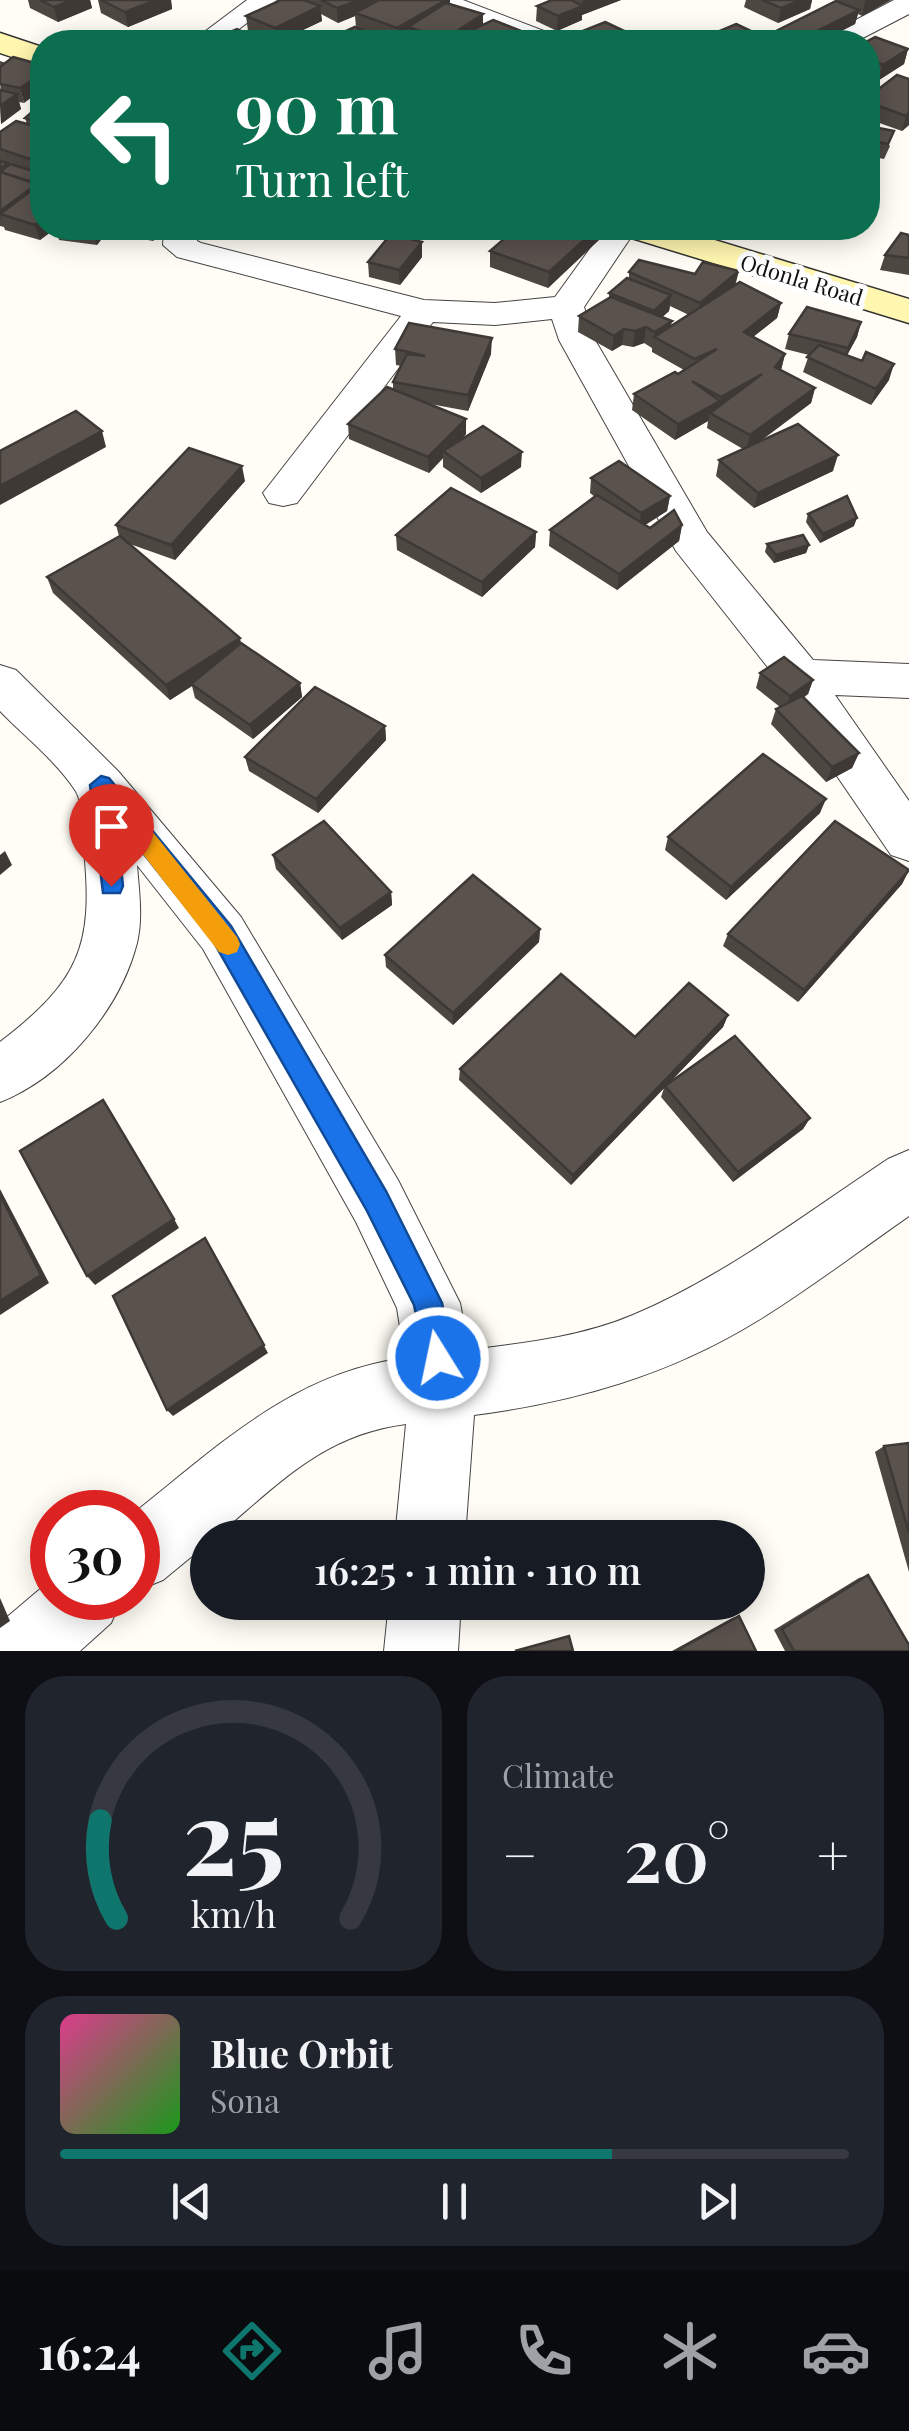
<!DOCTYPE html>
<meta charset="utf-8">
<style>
:root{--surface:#171b24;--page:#20242c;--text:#f1f3f6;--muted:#9ea1a6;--line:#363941;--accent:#0f766e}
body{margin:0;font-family:"Playfair Display",serif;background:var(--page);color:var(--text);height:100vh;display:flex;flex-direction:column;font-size:38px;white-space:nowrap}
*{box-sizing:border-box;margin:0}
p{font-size:32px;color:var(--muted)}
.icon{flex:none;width:55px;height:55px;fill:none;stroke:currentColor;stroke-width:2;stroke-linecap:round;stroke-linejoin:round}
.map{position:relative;height:1651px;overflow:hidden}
.side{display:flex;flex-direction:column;gap:25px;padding:25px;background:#0d0f14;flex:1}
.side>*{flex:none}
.guide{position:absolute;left:30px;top:30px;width:850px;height:210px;border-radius:40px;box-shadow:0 5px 25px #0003;background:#0b6e4f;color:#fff;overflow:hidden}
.speed{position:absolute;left:30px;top:1490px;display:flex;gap:20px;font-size:50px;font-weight:700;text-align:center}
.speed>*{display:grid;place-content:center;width:130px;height:130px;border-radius:50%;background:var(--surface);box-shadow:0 5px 25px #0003;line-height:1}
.speed .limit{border:15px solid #d22;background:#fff;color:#111}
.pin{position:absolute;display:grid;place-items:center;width:85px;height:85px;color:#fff;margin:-102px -42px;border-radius:50% 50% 50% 0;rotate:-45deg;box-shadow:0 0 10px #0007}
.pin .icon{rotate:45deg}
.me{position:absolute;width:110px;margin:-55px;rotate:350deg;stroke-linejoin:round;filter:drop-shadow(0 0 8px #0008)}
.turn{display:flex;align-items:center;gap:35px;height:210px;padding:0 40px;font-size:45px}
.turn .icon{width:130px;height:130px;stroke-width:2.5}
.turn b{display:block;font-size:70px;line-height:85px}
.big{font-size:75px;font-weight:600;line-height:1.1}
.side .tile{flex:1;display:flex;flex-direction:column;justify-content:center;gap:15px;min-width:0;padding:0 35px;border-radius:40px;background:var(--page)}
.side .dial{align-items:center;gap:0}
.dial svg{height:260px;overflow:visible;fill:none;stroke:var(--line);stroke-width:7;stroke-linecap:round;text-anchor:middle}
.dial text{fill:var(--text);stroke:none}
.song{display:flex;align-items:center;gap:30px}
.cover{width:120px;height:120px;border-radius:15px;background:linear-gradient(135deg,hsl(330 70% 55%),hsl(120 70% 35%))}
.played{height:10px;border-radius:5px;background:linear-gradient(90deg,var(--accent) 70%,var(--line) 70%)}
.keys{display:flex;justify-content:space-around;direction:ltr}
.heat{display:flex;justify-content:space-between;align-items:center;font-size:55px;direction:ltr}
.side .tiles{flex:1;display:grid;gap:25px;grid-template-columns:1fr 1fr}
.tile:last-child{grid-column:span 2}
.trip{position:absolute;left:190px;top:1520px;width:575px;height:100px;border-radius:50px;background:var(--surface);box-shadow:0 5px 25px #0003;font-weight:600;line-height:100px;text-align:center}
.menu{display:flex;height:160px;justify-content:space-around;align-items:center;background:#090b0e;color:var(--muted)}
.menu .icon{width:70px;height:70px}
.menu .current{color:var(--accent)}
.menu b{font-size:45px;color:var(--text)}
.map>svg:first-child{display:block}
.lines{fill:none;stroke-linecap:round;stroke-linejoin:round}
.street-casing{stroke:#444;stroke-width:2}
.secondary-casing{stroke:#333;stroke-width:3}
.street{fill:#fff;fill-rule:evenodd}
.secondary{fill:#fff6b0;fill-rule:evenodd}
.wall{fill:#4d4742;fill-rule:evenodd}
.shaded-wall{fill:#3f3936}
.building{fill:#5a524d;stroke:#3f3936;stroke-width:2.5}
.route{fill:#1a73e8;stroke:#114b97;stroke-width:2.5}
.slow{fill:#f59e0b}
.labels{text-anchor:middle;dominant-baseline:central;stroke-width:10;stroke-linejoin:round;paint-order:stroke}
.far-street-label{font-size:22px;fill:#111;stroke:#fff}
</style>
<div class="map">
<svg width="909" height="1651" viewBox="0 0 909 1651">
<rect width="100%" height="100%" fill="#fffdf5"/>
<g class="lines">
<defs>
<g id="street">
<path d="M247 0H277L222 42H191Z"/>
<path d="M426 0H463L557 36 561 42H523L430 6Z"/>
<path d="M894 0H909V14L855 42H821L825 36Z"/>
<path d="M164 228H197V241L201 243 424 300 495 303 555 297 605 228H637L584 307 595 340 707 532 813 660 909 664V698L835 695 909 801V861L891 855 811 738 785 689 676 551 559 340 552 319 495 325 433 322 297 503 283 506 269 503 263 493 401 316 177 257 163 245Z"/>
<path d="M0 665 16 670 118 771 241 917 398 1180 460 1303 469 1350C525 1343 581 1337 633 1315 725 1276 805 1214 888 1159L909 1150V1216C859 1251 809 1289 757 1321 669 1375 575 1402 474 1415L465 1538H395L406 1424C321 1435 278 1485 214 1538H208V1543L163 1580 138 1590 135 1512C220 1445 293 1373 405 1358L397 1308 356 1222 203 949 137 865C139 891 143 918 137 943 120 1009 64 1077 0 1102V1042C78 982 94 948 84 850 82 834 84 803 75 790 56 761 24 736 0 711Z"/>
<path d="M52 1579V1598H122L111 1623 80 1651H0V1623Z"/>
<path d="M389 1602H461L458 1651H384Z"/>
</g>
<g id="secondary">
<path d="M0 33 42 47V67L0 53Z"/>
<path d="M620 228H675L909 299V323L625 236Z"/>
</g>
</defs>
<use href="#street" class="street-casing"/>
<use href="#secondary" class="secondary-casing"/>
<use href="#street" class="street"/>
<use href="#secondary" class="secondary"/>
</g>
<g class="wall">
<path d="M28 0H90L92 8 58 22 30 8Z"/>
<path d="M98 0H171L172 9 128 27 101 13Z"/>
<path d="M281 0H450V4L483 14V24L530 42H391L393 41 356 28 387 42H324V41L356 27 355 16 338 23 321 14 322 21 278 42 248 31 246 16Z"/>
<path d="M552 0H621L582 15V20L557 31 536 21 537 6Z"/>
<path d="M746 0H812L810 9 778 23 744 7Z"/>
<path d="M836 0H891L862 16 858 14 855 24 820 42H772L774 32Z"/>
<path d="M585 30 621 42H584Z"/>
<path d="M868 42 908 49 904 64 879 80 868 76Z"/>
<path d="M13 57 24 103 19 102 21 109 1 124 0 61 6 63Z"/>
<path d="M909 79V125L902 131 868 119V97Z"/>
<path d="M42 106V228H110L97 245 59 240 56 228 40 240 5 230 4 227 0 226V132L27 124 25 118Z"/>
<path d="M868 126 890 146 884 159 868 156Z"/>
<path d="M122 228H164L153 241 123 235Z"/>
<path d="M909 235V275L880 270 885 255Z"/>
<path d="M601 238 548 288 490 267V251Z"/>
<path d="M422 257 400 285 369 277 368 262Z"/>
<path d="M629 272 736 285 781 303 777 318 753 337 785 354 781 370 815 388 811 403 758 443 833 471 754 508 716 476 719 460 743 449 707 428 708 421 675 440 632 410 634 394 684 370 652 352V348L644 343 633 347 622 345 612 351 578 332 579 316 609 298V293L629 279ZM670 306 689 315 671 326 662 317 669 311Z"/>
<path d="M861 322 857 337 847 355 862 361 889 380 871 405 803 372 809 355 785 349 789 334Z"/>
<path d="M395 349 491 354 468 411 430 404 466 419V434L460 441 521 467 481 493 443 467V458L429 473 349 439 348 424 393 389V382L401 366 396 365Z"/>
<path d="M591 478 670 496 667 511 645 525 650 528 682 525 679 541 617 590 549 546 550 530 595 497 590 493Z"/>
<path d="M245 481 175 560 127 543 241 643 300 683 302 697 253 739 195 698 192 686 170 700 53 593 47 577 119 536 116 525Z"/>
<path d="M808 514 854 526 820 543 806 522Z"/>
<path d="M536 532 535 547 482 597 397 550 396 535Z"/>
<path d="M767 544 809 545 806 553 774 563 765 552Z"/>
<path d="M760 673 813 680 808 694 803 698 859 753 852 768 826 782 771 724 776 709 780 707 756 688Z"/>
<path d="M385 726 386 740 318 813 249 771 245 757Z"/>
<path d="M820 813 726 900 665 850 668 837Z"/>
<path d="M273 855 391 892 392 905 342 940 276 869Z"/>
<path d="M909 870 902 884 798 1002 723 946 728 934Z"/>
<path d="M540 929 539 942 453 1025 386 967 385 955Z"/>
<path d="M728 1015 723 1027 670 1082 810 1118 803 1129 733 1182 661 1097 664 1088 571 1185 459 1080 460 1069 635 1037Z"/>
<path d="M909 1443V1572L875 1452 884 1446Z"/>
<path d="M868 1575 909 1651H785L774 1630 859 1578Z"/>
<path d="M739 1616 756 1651H672L732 1618Z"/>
</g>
<g class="shaded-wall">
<path d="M72 0H90L92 8 58 22 54 7Z"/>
<path d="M156 0H171L172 9 128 27 125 12Z"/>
<path d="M360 0H392L355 13V16L338 23 337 8Z"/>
<path d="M446 0H450V12L408 27V36L398 42 397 28Z"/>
<path d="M583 0H621L582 15V20L557 31 558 16 582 6Z"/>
<path d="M801 0H812L810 9 778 23 781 8Z"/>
<path d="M867 0H891L862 16 865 1Z"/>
<path d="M320 6 322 21 277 42 275 28Z"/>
<path d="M859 10 855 24 820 42H797Z"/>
<path d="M483 14V28L459 36V42H446L445 39Z"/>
<path d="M622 30 621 42H602V38Z"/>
<path d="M531 35 530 42H517Z"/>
<path d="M908 49 904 64 879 80 883 65Z"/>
<path d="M42 73V90L24 103 20 88Z"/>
<path d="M17 94 21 109 1 124 0 106Z"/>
<path d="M909 113V125L902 131 906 116Z"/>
<path d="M40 173 42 181V199L0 214 3 227 0 217V211L25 184Z"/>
<path d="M42 219V228H56L40 240 35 225Z"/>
<path d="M95 228H110L97 245 93 230Z"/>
<path d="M151 228H164L153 241Z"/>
<path d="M597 228H602L601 238 548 288 549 272Z"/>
<path d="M422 242V257L400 285 399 270Z"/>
<path d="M739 271 735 286 697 318 700 303Z"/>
<path d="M671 295 669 311 652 327 654 311Z"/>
<path d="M781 303 777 318 740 347 744 332Z"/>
<path d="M672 321 669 337H654L655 332Z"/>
<path d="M861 322 857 337 843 363 848 348Z"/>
<path d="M646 327 644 343 633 347 635 331Z"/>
<path d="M624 329 622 345 612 351 614 336Z"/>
<path d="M492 338 491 354 468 411V395Z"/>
<path d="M785 354 781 370 775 367Z"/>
<path d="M894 364 889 380 871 405 876 389Z"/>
<path d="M762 374 718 413 721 397Z"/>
<path d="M815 388 811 403 746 451 750 435Z"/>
<path d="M720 401 716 416 710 413 708 421 675 440 678 424Z"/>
<path d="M466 419V434L447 454 443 451V458L429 473 428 457Z"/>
<path d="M102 431 106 447 0 505V486Z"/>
<path d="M522 452 521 467 481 493V478Z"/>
<path d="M838 455 833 471 754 508 758 493Z"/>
<path d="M242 466 245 481 175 560 171 545Z"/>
<path d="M670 496 667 511 639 529 641 513Z"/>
<path d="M857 518 854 526 820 543 823 534Z"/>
<path d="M682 525 679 541 617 590 619 574Z"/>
<path d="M536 532 535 547 482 597V582Z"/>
<path d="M809 545 806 553 774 563 776 555Z"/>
<path d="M240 638 243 653 191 684 192 686 170 700 166 685Z"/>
<path d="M813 680 808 694 785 711 790 696Z"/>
<path d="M300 683 302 697 253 739 250 725Z"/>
<path d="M385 726 386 740 318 813 316 799Z"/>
<path d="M859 753 852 768 826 782 832 767Z"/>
<path d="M826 799 820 813 726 900 731 887Z"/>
<path d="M5 851 12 865 0 875V855Z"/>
<path d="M909 870 902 884 798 1002 804 990Z"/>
<path d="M391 892 392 905 342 940 340 928Z"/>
<path d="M540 929 539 942 453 1025V1013Z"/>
<path d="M728 1015 723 1027 571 1185 573 1175Z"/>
<path d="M810 1118 803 1129 733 1182 738 1172Z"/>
<path d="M0 1189 49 1283 0 1315Z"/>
<path d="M174 1219 179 1228 95 1285 87 1276Z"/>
<path d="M205 1238 268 1353 173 1416 167 1410Z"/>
<path d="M0 1598 10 1621 0 1628Z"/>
</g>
<g class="building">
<path d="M40 0H72L54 7Z"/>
<path d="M101 0H156L125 12Z"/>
<path d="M281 0H304L320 6 275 28 246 16Z"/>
<path d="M321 0H360L337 8Z"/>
<path d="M379 0H446L397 28 355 13Z"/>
<path d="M552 0H571L583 6 558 16 537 6Z"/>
<path d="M762 0H801L781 8Z"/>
<path d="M836 1 859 10 797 41 774 32Z"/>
<path d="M446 3 483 14 445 39 408 27Z"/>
<path d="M493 20 531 35 517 42H475L459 36Z"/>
<path d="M605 22 622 30 602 38 585 30Z"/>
<path d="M736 24 772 41 769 42H704L698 40Z"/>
<path d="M355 27 387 42H328L324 41Z"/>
<path d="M237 29 263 42H221L213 39Z"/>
<path d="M410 30 438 39 432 42H391Z"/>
<path d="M875 37 908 49 883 65 868 59 866 42Z"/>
<path d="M13 57 42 65V73L20 88 0 84V67Z"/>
<path d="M897 75 909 79V113L906 116 868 102V97Z"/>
<path d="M0 90 17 94 0 106Z"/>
<path d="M40 105 42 106V122L25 118Z"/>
<path d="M16 121 42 128V163L0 149V132Z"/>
<path d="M868 126 894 131 888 144 868 140V142Z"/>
<path d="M0 161 8 163 0 169Z"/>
<path d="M10 164 40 173 29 181 0 172Z"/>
<path d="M0 172 37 184 0 211Z"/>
<path d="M42 174V186H38L37 184 32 182Z"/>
<path d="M39 185 42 186V219L35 225 0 214Z"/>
<path d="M517 228H597L549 272 490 251Z"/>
<path d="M901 233 909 235V258L885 255Z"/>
<path d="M391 234 422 242 399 270 368 262Z"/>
<path d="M639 260 695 274 703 262 739 271 700 303 629 272Z"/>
<path d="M627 278 671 295 654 311 609 293Z"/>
<path d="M740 282 781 303 744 332 785 354 775 367 815 388 750 435 710 413 762 374 721 397 692 381 720 401 678 424 634 394 675 372 678 374 717 349 695 359 654 337Z"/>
<path d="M611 297 672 321 655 332 646 327 635 331 624 329 614 336 579 316Z"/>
<path d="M807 307 861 322 848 348 789 334Z"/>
<path d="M409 323 492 338 468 395 393 382 407 354 425 356 395 349Z"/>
<path d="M819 345 862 361 866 352 894 364 876 389 807 357Z"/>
<path d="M387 387 466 419 428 457 348 424Z"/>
<path d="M76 411 102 431 0 486V451Z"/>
<path d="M798 424 838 455 758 493 719 460Z"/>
<path d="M483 426 522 452 481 478 443 451Z"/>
<path d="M189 448 242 466 171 545 116 525Z"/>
<path d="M619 461 670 496 641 513 591 478Z"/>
<path d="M451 488 536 532 482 582 396 535Z"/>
<path d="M597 495 650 528 674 510 682 525 619 574 550 530Z"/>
<path d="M847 496 857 518 823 534 808 514Z"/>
<path d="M803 535 809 545 776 555 767 544Z"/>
<path d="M120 536 240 638 166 685 47 577Z"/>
<path d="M241 643 300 683 250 725 191 684Z"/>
<path d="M784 657 813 680 790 696 760 673Z"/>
<path d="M315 687 385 726 316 799 245 757Z"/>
<path d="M802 696 859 753 832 767 776 709Z"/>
<path d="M763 754 826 799 731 887 668 837Z"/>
<path d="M324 821 391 892 340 928 273 855Z"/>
<path d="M835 821 909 870 804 990 728 934Z"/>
<path d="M473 875 540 929 453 1013 385 955Z"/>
<path d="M561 974 635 1037 689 983 728 1015 573 1175 460 1069Z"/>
<path d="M735 1036 810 1118 738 1172 665 1086Z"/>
<path d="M103 1100 174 1219 87 1276 20 1151Z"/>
<path d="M0 1195 41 1275 0 1301Z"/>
<path d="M205 1238 264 1345 167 1410 113 1296Z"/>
<path d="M909 1443V1533L884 1446Z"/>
<path d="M868 1575 909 1645V1651H794L782 1629Z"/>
<path d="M739 1616 756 1651H676Z"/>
<path d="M569 1636 573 1651H515Z"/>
</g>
<path class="route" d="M101 776 109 778 231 926 386 1191 442 1303 453 1358 448 1369 438 1373 427 1369 414 1305 367 1211 213 941 116 819 123 886 120 893H103L90 785Z"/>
<path class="slow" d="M132 814 140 816 237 937 240 944 237 952 228 955 219 952 124 830 121 823Z"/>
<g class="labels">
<g class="far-street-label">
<text transform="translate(802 279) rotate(17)">Odonla Road</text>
</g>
</g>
</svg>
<div class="speed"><div class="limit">30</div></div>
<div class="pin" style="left:111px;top:886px;background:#d93025"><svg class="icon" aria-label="arrive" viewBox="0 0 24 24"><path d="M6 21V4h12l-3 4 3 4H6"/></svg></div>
<svg class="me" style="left:438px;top:1358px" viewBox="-20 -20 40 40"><circle r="17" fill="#1a73e8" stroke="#fff" stroke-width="3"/><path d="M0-11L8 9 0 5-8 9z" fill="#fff"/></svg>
<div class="trip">16:25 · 1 min · 110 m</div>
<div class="guide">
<div class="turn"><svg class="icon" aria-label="left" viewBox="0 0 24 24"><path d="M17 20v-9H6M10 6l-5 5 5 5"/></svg><div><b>90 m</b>Turn left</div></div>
</div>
</div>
<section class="side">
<div class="tiles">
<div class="tile dial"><svg viewBox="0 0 100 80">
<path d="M14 69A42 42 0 1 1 86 69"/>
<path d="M14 69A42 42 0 0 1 9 39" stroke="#0f766e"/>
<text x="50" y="56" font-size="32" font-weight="700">25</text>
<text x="50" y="72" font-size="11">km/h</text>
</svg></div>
<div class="tile"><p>Climate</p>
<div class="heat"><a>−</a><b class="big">20°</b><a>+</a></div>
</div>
<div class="tile">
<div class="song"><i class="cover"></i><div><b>Blue Orbit</b><p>Sona</p></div></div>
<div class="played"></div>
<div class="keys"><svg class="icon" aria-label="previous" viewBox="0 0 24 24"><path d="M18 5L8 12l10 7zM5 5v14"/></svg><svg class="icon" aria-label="pause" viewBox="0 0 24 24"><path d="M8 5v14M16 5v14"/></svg><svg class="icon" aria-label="next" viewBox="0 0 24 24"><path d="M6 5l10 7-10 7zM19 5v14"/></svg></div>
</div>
</div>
</section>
<nav class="menu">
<b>16:24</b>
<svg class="icon current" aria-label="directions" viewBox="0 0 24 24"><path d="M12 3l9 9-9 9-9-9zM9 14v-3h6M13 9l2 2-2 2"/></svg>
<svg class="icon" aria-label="music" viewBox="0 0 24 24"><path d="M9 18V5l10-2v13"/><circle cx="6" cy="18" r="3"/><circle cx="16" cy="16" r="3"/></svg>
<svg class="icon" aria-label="phone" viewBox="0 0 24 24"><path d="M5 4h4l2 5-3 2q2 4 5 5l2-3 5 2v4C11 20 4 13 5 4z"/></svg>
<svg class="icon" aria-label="climate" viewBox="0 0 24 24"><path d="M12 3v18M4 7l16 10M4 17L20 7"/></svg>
<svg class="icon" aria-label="car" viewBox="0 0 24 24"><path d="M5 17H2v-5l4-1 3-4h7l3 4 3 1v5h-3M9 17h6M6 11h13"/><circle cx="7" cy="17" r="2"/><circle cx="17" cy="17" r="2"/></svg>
</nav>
